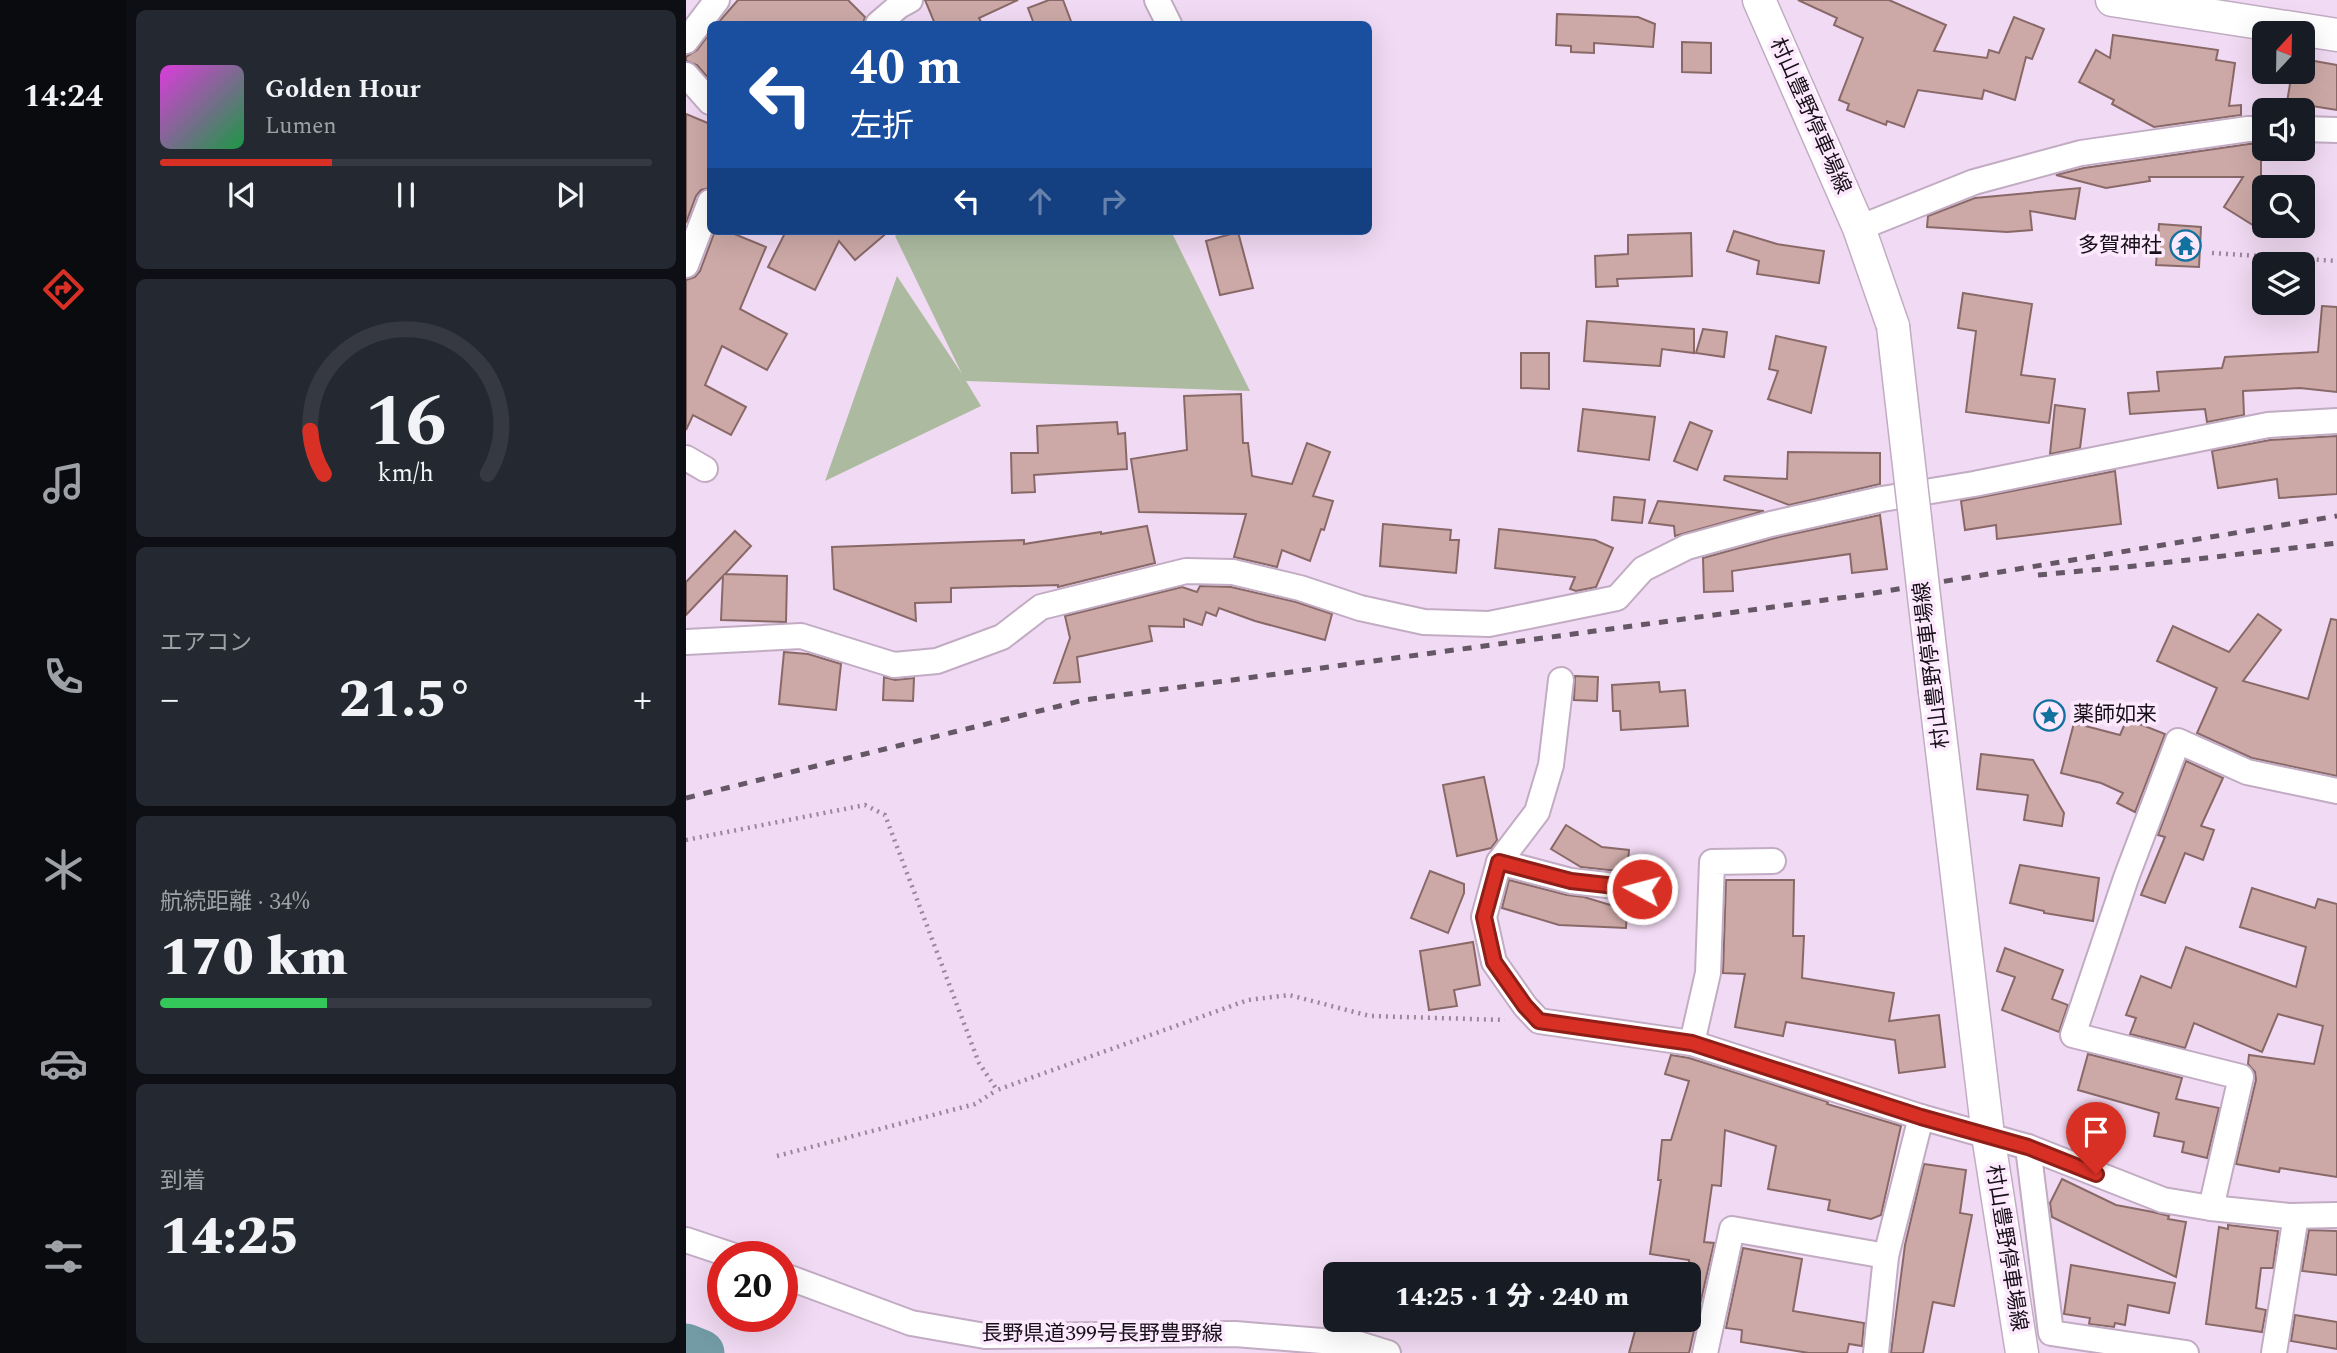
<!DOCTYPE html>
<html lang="ja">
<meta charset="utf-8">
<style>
:root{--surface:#171b24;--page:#242831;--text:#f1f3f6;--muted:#9ea1a6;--line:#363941;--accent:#d93025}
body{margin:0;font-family:Spectral,"Noto Sans JP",serif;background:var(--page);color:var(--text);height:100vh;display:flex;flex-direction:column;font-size:26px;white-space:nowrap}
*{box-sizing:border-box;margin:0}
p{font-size:23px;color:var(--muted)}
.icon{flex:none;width:38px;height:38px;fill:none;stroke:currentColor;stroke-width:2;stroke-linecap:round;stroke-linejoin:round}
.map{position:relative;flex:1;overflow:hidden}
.drawer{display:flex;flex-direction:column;gap:10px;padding:10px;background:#0d0f14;width:560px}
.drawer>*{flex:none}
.hud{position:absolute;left:21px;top:21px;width:665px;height:214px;border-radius:10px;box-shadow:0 7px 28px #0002;background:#1a4fa0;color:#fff;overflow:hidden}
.needle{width:46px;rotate:22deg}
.fabs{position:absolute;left:1566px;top:21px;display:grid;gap:14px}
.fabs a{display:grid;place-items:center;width:63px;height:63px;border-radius:10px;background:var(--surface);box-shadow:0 7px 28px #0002;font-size:35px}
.speed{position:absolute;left:21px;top:1241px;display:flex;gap:14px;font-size:35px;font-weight:700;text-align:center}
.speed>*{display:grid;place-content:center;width:91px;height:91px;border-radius:50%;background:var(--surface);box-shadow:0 7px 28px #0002;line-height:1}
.speed .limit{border:10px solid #d22;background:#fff;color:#111}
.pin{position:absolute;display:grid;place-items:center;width:60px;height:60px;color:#fff;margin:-72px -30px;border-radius:50% 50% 50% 0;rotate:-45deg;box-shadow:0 0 7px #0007}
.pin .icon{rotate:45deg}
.me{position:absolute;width:77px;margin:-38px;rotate:277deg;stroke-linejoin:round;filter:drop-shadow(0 0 5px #0008)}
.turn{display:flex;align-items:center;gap:24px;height:147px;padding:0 28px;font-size:32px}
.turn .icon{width:91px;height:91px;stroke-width:2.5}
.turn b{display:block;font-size:49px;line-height:60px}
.lanes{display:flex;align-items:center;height:66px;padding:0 28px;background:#0003;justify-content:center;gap:35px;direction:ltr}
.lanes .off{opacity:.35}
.big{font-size:52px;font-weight:800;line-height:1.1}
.drawer .tile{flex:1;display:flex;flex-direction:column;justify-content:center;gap:10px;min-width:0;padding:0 24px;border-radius:10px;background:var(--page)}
.drawer .dial{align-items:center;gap:0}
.dial svg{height:182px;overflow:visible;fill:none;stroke:var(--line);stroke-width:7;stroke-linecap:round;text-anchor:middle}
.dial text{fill:var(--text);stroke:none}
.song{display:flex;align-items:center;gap:21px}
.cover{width:84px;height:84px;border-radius:10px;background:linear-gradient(135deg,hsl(300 70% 55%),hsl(140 70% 35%))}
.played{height:7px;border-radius:4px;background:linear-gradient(90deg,var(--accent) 35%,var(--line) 35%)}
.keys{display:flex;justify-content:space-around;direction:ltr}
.heat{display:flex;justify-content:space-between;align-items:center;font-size:38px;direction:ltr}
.charge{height:10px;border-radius:5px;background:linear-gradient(90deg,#34c759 34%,var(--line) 0)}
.trip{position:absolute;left:637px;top:1262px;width:378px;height:70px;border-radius:10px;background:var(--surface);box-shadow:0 7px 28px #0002;font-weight:800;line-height:70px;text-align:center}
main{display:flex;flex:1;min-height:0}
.menu{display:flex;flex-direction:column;width:126px;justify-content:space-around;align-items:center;background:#090b0e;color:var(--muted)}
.menu .icon{width:49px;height:49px}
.menu .current{color:var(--accent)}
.menu b{font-size:32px;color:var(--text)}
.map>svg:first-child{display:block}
.green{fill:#acbba0}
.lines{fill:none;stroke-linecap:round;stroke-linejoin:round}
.river{stroke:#729ba5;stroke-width:47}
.building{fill:#cca9a7;stroke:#896968;stroke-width:2}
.minor-casing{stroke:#c2acc3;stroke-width:28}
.major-casing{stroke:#c2acc3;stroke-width:35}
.path{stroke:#99889a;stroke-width:4.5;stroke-dasharray:2 5;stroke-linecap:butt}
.minor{stroke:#fff;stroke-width:24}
.major{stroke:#fff;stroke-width:32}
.rail{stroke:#655765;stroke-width:5;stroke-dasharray:9 9;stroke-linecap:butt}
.major-bridge-casing{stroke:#c2acc3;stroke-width:35;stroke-linecap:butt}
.major-bridge{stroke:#fff;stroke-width:32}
.route-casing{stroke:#8d1f18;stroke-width:18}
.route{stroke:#d93025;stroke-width:12}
.labels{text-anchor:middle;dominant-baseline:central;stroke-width:7;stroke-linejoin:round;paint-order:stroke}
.street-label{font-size:21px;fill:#181018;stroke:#fce9fd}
.poi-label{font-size:21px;fill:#181018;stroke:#fce9fd;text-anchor:end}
</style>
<main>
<nav class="menu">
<b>14:24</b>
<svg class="icon current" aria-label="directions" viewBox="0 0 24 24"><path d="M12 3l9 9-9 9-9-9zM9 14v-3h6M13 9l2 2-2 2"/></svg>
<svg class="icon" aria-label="music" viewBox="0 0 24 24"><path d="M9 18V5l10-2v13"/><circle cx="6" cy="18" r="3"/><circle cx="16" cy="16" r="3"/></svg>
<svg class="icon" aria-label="phone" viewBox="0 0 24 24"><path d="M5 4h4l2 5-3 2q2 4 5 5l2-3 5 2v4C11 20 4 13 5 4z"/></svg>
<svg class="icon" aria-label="climate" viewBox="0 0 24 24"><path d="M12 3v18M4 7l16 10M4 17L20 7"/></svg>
<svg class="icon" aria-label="car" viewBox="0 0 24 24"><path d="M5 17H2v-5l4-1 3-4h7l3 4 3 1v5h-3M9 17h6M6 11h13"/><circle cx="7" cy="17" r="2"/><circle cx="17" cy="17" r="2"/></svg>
<svg class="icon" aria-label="filters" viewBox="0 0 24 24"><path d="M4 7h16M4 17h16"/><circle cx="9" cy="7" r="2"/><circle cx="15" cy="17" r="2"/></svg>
</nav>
<section class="drawer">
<div class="tile">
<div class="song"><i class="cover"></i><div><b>Golden Hour</b><p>Lumen</p></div></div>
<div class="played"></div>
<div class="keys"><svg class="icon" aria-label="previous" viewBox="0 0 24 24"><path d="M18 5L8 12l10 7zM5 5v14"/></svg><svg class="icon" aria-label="pause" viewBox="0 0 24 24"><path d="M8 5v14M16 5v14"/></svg><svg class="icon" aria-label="next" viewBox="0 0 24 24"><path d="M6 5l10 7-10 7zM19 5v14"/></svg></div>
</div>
<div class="tile dial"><svg viewBox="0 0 100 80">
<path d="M14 69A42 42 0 1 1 86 69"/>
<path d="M14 69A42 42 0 0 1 8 50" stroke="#d93025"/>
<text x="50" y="56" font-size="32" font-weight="700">16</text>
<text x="50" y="72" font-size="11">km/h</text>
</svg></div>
<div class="tile"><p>エアコン</p>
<div class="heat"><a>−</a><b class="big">21.5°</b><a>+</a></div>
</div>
<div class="tile"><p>航続距離 · 34%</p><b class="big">170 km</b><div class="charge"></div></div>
<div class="tile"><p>到着</p><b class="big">14:25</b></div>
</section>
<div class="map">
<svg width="1651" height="1353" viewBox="0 0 1651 1353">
<rect width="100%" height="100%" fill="#f1daf3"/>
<path class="green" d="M217 231H485L564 391 280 381 295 406 139 481 211 276 276 374 209 236Z"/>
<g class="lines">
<path class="river" d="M0 1347 15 1353"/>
</g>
<g class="building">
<path d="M52 0H162L179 17 177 24H31Z"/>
<path d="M239 0H332L293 18 296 24H249Z"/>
<path d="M363 0H377L386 24H348L342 8Z"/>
<path d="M1112 0H1203L1260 25 1248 51 1301 58 1303 50 1313 53 1328 17 1358 29 1346 59 1340 57 1329 100 1298 90 1296 99 1232 90 1218 127 1201 121 1200 125 1161 110 1163 104 1153 100 1177 38 1148 25 1151 18Z"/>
<path d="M871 14 952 17 969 24 967 47 908 43V53L885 52V46L870 45Z"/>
<path d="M24 33V80L11 65 0 61V57L11 50Z"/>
<path d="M1427 35 1532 50 1530 60 1549 63 1543 106 1555 105V115L1468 127 1426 104 1428 100 1393 82 1410 50 1424 58Z"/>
<path d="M996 42 1025 43V73L996 72Z"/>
<path d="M1617 59 1651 65V110L1601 102 1606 72H1617Z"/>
<path d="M0 114 24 124V188L15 190 10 196 0 223Z"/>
<path d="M1563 144H1575V190L1578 192V214L1570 227 1538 207 1557 177H1463L1464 181 1420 188 1370 175 1398 168Z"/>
<path d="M1394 188 1389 219 1344 211 1346 230 1321 232 1241 227 1242 216 1289 198Z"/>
<path d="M1473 224 1515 227 1513 267 1470 265Z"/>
<path d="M29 231H41L80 247 54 309 101 334 81 370 36 346 19 385 60 407 45 435 7 415 0 430V280L9 277 14 271Z"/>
<path d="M100 231H203L169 260 153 241 129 290 82 267Z"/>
<path d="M1048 231 1091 244 1138 251 1133 283 1071 274 1073 261 1041 251Z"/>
<path d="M552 232 567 288 534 295 520 241Z"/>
<path d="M1005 233 1006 276 931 279 932 286 910 287 909 256 942 254V235Z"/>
<path d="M1277 293 1346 304 1335 375 1369 379 1363 423 1280 412 1290 331 1272 328Z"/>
<path d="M1636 306 1651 307V392L1614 388 1557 391 1558 415 1521 422 1519 409 1444 414 1442 393 1473 391 1471 372 1536 368 1539 357 1632 352Z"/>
<path d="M901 321 1008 329V353L976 349 974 366 898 361Z"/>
<path d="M1017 329 1041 332 1038 357 1010 353Z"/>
<path d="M1090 336 1140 347 1125 413 1082 399 1092 371 1083 369Z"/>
<path d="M835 353H863V389L835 388Z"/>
<path d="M555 394 557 443H562L566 476 606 484 621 443 644 452 627 496 647 501 638 530 635 529 624 561 596 550 591 567 548 557 560 514 453 512 445 459 501 450 498 396Z"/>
<path d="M1369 405 1399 409 1394 448 1364 454Z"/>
<path d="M897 409 969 417 963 460 892 451Z"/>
<path d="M431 422 432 434 439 433 441 469 348 475 349 492 326 493 325 453H352L351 426Z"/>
<path d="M1004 422 1026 431 1011 470 988 461Z"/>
<path d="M1651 436V494L1593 498 1591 479 1532 488 1526 451 1584 440Z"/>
<path d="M1102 452 1194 453V484L1103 505 1038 480 1039 476 1101 479Z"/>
<path d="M1429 471 1435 524 1311 539 1310 525 1279 530 1275 501Z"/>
<path d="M928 497 959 500 956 523 926 520Z"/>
<path d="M972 501 1078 511 989 536 988 526 963 523Z"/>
<path d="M1194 515 1201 569 1166 573 1164 554 1046 571 1047 591 1018 592 1017 558 1089 538Z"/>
<path d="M697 524 765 530 764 540H773L770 573 694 566Z"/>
<path d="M461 526 469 563 372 587V585L265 588V602L229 603 230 621 148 589 146 547 338 540V544L415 532V534Z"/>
<path d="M813 529 909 540 927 548 910 587 890 591 884 589 889 577 809 568Z"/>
<path d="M49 531 65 546 39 574 101 576 100 622 35 620 37 576 0 615V582Z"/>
<path d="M514 586 545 587 610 602 646 614 639 640 569 621 533 608 530 616 520 612 516 625 498 619V627L463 626 466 641 391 657 394 682 368 683 384 638 379 616 496 587 511 592Z"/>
<path d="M1572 614 1595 630 1557 681 1622 699 1645 619 1651 620V776L1566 758 1511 733 1531 688 1471 661 1487 626 1543 652Z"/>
<path d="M98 652 122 654 155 664 150 710 93 704Z"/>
<path d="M889 676 912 677 911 701 888 700Z"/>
<path d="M198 677 209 680 228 678 227 701 197 700Z"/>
<path d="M973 682 974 692 999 690 1002 726 935 730 934 711H927L926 685Z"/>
<path d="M1441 719 1479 734 1449 812 1431 803 1437 793 1415 783 1375 773 1388 723 1434 735Z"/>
<path d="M1295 754 1347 760 1378 813 1376 826 1338 820 1342 795 1291 789Z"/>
<path d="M1500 761 1537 778 1515 826 1528 830 1517 860 1499 853 1479 903 1455 895 1479 837 1472 835Z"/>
<path d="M798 777 811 840 805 848 771 856 757 785Z"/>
<path d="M880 825 916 847 943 850 941 872 895 867 865 849Z"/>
<path d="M1334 865 1413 878 1407 921 1358 913V911L1324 903Z"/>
<path d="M744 871 778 884V893L762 933 725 918Z"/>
<path d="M823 880 881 895 898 897 941 910 940 928 873 925 816 908Z"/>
<path d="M1040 880H1108L1107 936H1118L1116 978 1208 993 1203 1021 1253 1015 1259 1067 1213 1073 1209 1040 1100 1022 1097 1036 1049 1027 1059 974 1037 973Z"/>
<path d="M1566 888 1629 908 1632 899 1651 904V1177L1594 1168 1593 1172 1550 1164 1570 1080 1569 1072 1562 1064 1563 1055 1628 1064 1637 1026 1592 1014 1576 1052 1508 1023 1499 1048 1444 1034 1450 1018 1440 1015 1455 976 1485 988 1500 947 1610 987 1620 947 1554 927Z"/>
<path d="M787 942 794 985 768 990 771 1006 743 1010 734 951Z"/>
<path d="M1319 948 1377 970 1366 999 1382 1005 1373 1032 1316 1010 1329 977 1311 971Z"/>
<path d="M1402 1054 1496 1078 1490 1099 1533 1108 1521 1158 1496 1152 1498 1142 1468 1136 1473 1113 1392 1090Z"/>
<path d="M985 1055 1003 1058 1142 1102 1141 1104 1215 1126 1195 1215 1185 1219 1142 1210 1144 1200 1082 1189 1090 1146 1039 1130 1035 1186 1026 1185 1018 1242 1028 1243 1003 1353H943L952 1320H1003V1260L964 1254 975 1180H972L976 1140H985L1003 1081 979 1074Z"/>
<path d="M1238 1164 1280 1170 1274 1213 1286 1215 1268 1306 1247 1302 1237 1353H1205L1219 1245Z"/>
<path d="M1376 1179 1430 1205 1467 1212 1483 1216 1482 1219 1500 1222 1490 1277 1366 1217 1364 1203Z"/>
<path d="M1542 1225 1592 1231 1587 1268H1575L1570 1308 1580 1310 1576 1332 1520 1324 1533 1227 1542 1229Z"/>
<path d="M1623 1230 1651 1231V1275L1616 1271Z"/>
<path d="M1057 1248 1116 1259 1107 1311 1178 1323 1176 1346 1163 1344 1161 1353H1123L1055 1342 1056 1330 1040 1328Z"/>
<path d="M1385 1265 1489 1283 1483 1313 1442 1305 1439 1325 1429 1323 1428 1327 1403 1324 1404 1318 1378 1314Z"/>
<path d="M1609 1315 1651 1322V1349L1605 1341Z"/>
</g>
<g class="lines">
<defs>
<g id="minor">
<path d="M471 0 483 24"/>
<path d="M192 24 213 6 224 0"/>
<path d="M0 41 31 0"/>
<path d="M0 75 24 102"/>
<path d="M1617 129 1651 130"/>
<path d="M1173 228 1288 182 1395 153 1562 129H1578"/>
<path d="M0 265 24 202"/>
<path d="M0 458 19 469"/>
<path d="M0 642 115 636 208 665 251 661 316 637 355 607 500 571 547 572 614 588 674 608 738 622 803 624 931 598 957 569 1001 547 1085 524 1196 499 1288 484 1582 425 1651 421"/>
<path d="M875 680 865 765 851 812 813 862 798 917 808 962 839 1006 853 1021 1006 1043 1235 1117 1342 1147 1477 1200 1525 1208 1603 1216 1651 1215"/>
<path d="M813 862 885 881 956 889"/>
<path d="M1006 1043 1022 973 1026 862 1087 861"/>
<path d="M1342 1147 1365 1333 1500 1353"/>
<path d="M1525 1208 1555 1077 1387 1035 1440 878 1492 741 1561 772 1651 791"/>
<path d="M0 1240 48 1256"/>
<path d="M96 1275 225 1323 299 1336 549 1334 673 1344 702 1353"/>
<path d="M1019 1353 1046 1229 1200 1256"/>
<path d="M1190 1353 1200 1256 1235 1117"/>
<path d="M1588 1353 1610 1216"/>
</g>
<g id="major">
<path d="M1073 0 1173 228 1207 326"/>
<path d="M1426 0 1651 35"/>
<path d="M1249 692 1302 1135 1336 1353"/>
</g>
</defs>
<use href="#minor" class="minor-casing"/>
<use href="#major" class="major-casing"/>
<g class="path">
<path d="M1526 253 1651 261"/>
<path d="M0 840 179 805 199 815 293 1063 311 1090 562 1000 603 995 684 1016 819 1020"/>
<path d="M91 1156 289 1104 311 1090"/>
</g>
<use href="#minor" class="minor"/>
<use href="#major" class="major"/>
<g class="rail">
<path d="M1352 575 1449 566 1651 543"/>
<path d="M0 798 398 700 1176 595 1651 516"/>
</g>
<defs>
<path id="major-bridge" d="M1207 326 1249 692"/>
</defs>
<use href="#major-bridge" class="major-bridge-casing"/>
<use href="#major-bridge" class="major-bridge"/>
</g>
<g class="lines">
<defs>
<path id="route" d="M956 889 885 881 813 862 798 917 808 962 839 1006 853 1021 1006 1043 1235 1117 1342 1147 1410 1174"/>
</defs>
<use href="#route" class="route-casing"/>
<use href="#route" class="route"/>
</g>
<defs>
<symbol id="temple-ring" viewBox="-11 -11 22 22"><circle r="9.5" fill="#fce9fd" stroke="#12719f" stroke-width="1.5"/><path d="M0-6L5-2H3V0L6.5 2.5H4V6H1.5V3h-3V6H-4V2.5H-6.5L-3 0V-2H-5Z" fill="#12719f"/></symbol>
<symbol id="sight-ring" viewBox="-11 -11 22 22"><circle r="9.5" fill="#fce9fd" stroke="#12719f" stroke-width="1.5"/><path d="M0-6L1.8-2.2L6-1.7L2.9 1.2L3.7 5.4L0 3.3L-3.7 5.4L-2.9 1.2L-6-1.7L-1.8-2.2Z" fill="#12719f"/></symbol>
</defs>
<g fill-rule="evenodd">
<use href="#temple-ring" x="1482" y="228" width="35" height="35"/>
<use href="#sight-ring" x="1346" y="698" width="35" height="35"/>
</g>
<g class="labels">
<g class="street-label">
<text transform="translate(1124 116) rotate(66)">村山豊野停車場線</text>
<text transform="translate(1246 665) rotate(-97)">村山豊野停車場線</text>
<text transform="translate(1320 1248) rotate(81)">村山豊野停車場線</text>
<text x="416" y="1334">長野県道399号長野豊野線</text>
</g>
<g class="poi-label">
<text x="1476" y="246">多賀神社</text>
<text x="1387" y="715" text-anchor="start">薬師如来</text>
</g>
</g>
</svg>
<div class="fabs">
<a><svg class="needle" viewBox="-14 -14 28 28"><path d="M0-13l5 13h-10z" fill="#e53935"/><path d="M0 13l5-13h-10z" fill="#9ea1a6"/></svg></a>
<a><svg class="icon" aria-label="sound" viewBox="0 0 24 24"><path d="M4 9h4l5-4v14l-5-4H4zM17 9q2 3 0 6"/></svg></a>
<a><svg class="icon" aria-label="search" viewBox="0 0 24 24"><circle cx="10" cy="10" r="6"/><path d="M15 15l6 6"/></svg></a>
<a><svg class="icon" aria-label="layers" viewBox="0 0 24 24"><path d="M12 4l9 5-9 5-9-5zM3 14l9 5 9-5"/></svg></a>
</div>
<div class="speed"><div class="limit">20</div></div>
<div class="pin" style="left:1410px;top:1174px;background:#d93025"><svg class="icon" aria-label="arrive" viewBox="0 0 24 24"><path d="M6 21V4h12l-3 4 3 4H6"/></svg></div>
<svg class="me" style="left:956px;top:889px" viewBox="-20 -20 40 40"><circle r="17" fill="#d93025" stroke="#fff" stroke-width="3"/><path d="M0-11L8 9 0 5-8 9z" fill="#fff"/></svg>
<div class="trip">14:25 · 1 分 · 240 m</div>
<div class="hud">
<div class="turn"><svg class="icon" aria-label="left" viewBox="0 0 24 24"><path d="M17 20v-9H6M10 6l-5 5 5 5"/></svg><div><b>40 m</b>左折</div></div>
<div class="lanes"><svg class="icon" aria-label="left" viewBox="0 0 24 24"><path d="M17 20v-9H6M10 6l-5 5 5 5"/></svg><svg class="icon off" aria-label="ahead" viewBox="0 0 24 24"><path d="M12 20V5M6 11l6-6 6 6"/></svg><svg class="icon off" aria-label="right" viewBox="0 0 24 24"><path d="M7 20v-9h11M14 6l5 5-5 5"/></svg></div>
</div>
</div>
</main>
